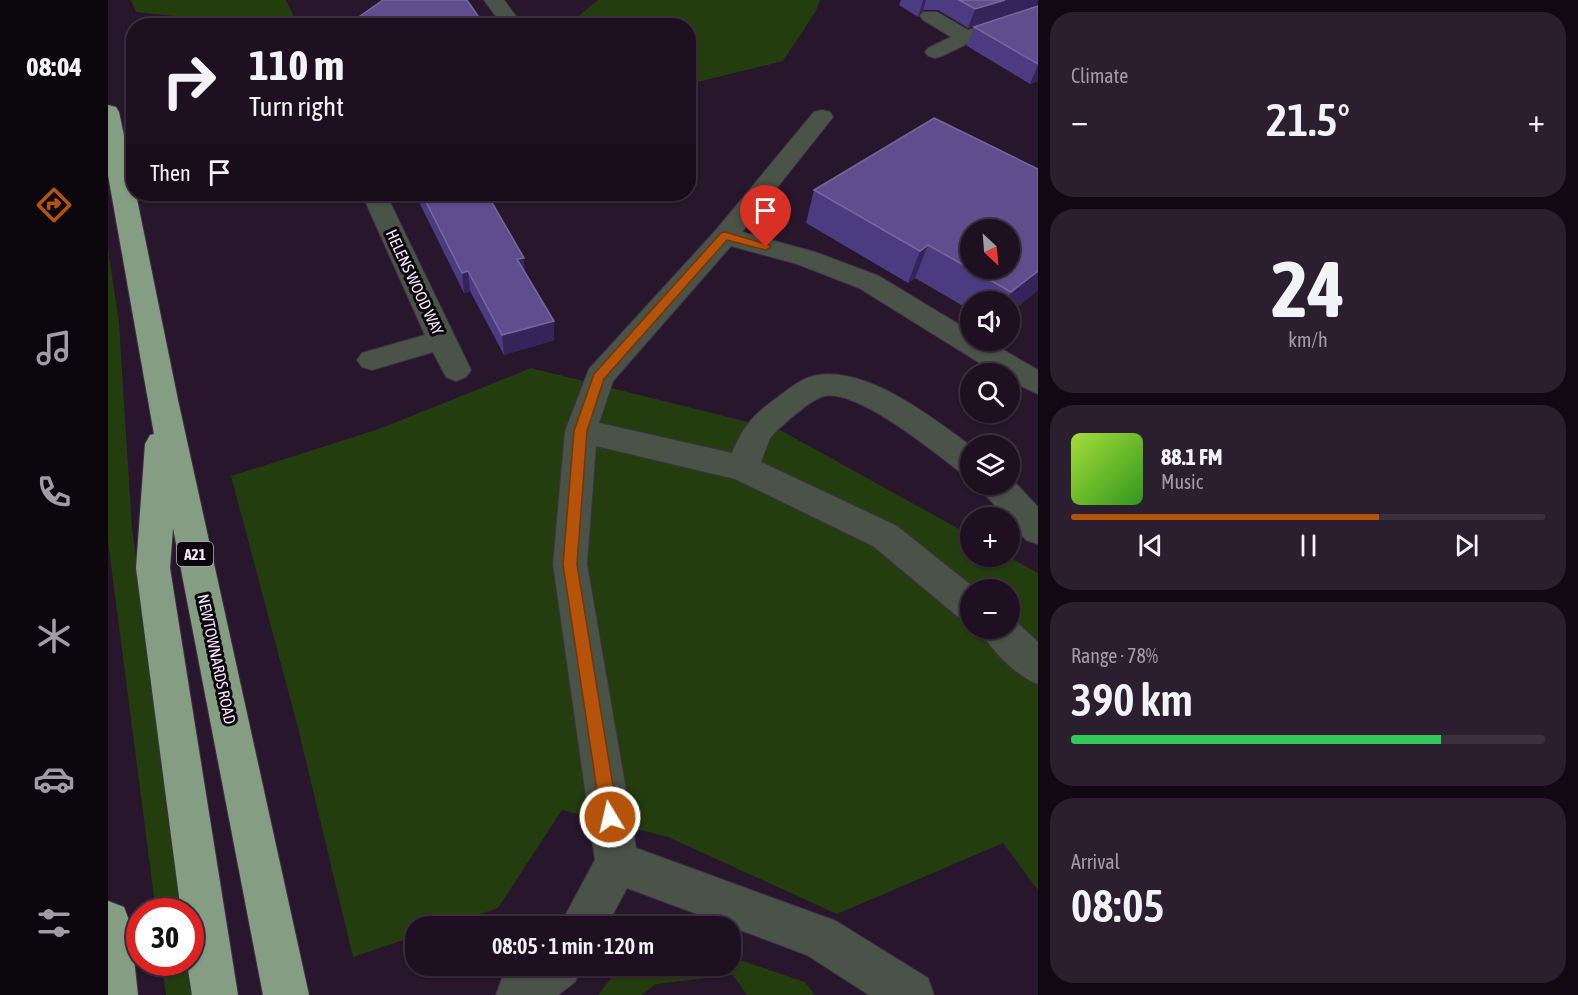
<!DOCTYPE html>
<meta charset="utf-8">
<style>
:root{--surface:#1e1021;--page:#2b1e2e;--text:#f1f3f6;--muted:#a19da5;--line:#3c303f;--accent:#b45309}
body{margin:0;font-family:"Asap Condensed",sans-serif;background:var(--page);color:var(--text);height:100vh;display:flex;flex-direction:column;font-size:22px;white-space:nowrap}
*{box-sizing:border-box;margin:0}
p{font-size:20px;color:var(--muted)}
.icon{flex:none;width:33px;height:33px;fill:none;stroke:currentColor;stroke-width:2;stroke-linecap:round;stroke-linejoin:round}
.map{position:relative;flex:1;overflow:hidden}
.side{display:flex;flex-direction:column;gap:12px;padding:12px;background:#100912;width:540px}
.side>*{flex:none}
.banner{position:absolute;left:18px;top:18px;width:570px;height:183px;border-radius:24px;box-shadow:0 2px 4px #0004,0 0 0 2px var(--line);background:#1e1021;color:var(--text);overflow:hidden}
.needle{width:39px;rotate:154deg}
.buttons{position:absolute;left:852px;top:219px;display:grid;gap:12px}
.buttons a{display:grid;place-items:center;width:60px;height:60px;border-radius:50%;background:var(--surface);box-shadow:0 2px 4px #0004,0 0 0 2px var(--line);font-size:30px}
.speed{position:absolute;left:18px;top:898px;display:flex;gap:12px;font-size:30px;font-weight:700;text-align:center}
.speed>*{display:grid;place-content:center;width:78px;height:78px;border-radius:50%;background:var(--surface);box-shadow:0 2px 4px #0004,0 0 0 2px var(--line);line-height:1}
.speed .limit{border:9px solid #d22;background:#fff;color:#111}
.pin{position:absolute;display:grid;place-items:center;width:51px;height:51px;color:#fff;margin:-62px -26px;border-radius:50% 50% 50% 0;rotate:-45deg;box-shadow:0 0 6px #0007}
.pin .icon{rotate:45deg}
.me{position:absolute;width:66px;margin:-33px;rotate:351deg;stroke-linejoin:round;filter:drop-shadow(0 0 4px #0008)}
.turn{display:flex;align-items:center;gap:21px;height:126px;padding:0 24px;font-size:27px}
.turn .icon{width:78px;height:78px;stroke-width:2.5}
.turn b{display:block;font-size:42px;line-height:51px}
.then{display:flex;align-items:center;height:57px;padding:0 24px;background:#0003;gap:12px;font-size:22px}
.big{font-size:45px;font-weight:600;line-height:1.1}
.side .widget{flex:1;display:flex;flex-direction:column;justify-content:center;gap:9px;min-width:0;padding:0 21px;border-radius:24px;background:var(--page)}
.side .dial{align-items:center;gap:0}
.dial b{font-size:78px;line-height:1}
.song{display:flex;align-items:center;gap:18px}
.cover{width:72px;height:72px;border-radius:9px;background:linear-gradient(135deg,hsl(80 70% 55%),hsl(110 70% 35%))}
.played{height:6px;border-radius:3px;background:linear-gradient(90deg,var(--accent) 65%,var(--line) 65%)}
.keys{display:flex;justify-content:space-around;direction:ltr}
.heat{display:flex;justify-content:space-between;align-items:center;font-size:33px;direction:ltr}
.charge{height:9px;border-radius:4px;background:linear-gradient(90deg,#34c759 78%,var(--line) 0)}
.trip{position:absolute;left:297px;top:916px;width:336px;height:60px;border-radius:24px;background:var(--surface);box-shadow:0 2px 4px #0004,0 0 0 2px var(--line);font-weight:600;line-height:60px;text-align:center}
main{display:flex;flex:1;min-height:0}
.tab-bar{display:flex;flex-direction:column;width:108px;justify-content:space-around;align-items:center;background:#0c060d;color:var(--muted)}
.tab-bar .icon{width:42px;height:42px}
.tab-bar .on{color:var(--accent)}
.tab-bar b{font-size:27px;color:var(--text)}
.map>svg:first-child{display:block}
.green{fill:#243d0e;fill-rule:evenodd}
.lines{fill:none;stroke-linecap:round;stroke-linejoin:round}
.minor-casing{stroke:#413045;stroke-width:2}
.highway-casing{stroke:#413045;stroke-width:2}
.minor{fill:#4a5348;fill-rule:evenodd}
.highway{fill:#859d82;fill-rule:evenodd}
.wall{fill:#4b3b80}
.shaded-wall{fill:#352459}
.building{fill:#5e4e8d;stroke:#76679e;stroke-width:1.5;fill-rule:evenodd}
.route{fill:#b45309;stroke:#753606;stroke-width:1.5}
.labels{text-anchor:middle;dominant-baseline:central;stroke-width:6;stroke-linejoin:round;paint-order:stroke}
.shield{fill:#0c050e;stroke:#b1a6b3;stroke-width:1.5}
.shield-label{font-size:15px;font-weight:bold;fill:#f8ebfa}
.street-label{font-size:16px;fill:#f8ebfa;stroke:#0c050e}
</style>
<main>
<nav class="tab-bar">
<b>08:04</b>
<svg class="icon on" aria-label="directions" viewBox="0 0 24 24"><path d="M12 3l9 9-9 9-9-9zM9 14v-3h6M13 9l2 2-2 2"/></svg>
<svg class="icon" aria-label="music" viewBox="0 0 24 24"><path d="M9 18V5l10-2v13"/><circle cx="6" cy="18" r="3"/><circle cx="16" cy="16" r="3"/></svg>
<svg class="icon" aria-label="phone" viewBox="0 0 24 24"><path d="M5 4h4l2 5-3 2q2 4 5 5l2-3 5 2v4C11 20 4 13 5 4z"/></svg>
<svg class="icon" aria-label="climate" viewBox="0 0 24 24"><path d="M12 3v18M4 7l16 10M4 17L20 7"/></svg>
<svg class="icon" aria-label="car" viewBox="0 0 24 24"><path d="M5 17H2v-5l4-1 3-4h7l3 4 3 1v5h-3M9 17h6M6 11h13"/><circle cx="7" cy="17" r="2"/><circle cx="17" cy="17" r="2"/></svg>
<svg class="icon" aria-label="filters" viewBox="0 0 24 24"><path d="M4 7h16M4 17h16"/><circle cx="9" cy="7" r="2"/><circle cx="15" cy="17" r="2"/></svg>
</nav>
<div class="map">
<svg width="930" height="995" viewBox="0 0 930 995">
<rect width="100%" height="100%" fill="#28162c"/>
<g class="green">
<path d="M23 0H178L190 25H148L28 12Z"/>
<path d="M490 0H712L708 11 675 61 581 84 580 26 466 25 467 19Z"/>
<path d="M0 249 11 323 24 528 76 912H48L0 541Z"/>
<path d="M423 368 672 430 862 535V556L901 557 930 573V890L895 843 729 914 560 837 454 810 390 908 334 927H308L307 936 245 957 190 728 123 476 271 429ZM862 590H902V628H862Z"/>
<path d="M623 957 697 982 707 995H639L625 975 548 984 533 995H490L513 966H622Z"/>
<path d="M54 963H82L87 995H58Z"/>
</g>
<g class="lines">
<defs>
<g id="minor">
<path d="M376 0H396L415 26H395Z"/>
<path d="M930 8V20L865 41 834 56 827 58 820 56 817 52 820 48 843 37 815 20 812 16 815 12H829L860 30Z"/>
<path d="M714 110 722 112 725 117 634 232 707 252 771 276 862 331V340H878L930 370V394L902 381V374H888L883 370 751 288 689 264 623 246 505 381 491 423 624 453C635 426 646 414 670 397 682 388 695 377 710 375 762 368 823 417 863 446L862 474 851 471C826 452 745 385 713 397 698 403 681 420 668 431L662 438 653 462 789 526 869 590H862V620L849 616 765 546 627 479 488 446 479 564 528 848 728 921 820 978 826 995H761L699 955 519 888 498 927H451L487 860 445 564 457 431 481 369 608 230 706 112Z"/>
<path d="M254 194H278L363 370 358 377 348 381 338 377 325 352 264 370 254 367 249 360 254 353 317 335Z"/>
<path d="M902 477 930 507V544L918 540 902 521V518H898L876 493 872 484H902Z"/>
<path d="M902 616 930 642V684C908 676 882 650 872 628H902Z"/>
<path d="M412 966H474L467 982 450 995H388L394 978Z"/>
</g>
<g id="highway">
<path d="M0 105 8 107 11 112 26 182V194H28L70 400 201 995H155L65 528 62 568 130 995H84L79 963H82V912H73L28 568 37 444 42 435 46 434 0 175Z"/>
<path d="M0 901 16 907 22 923 30 995H0Z"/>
</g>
</defs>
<use href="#minor" class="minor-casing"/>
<use href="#highway" class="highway-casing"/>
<use href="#minor" class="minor"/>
<use href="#highway" class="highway"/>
</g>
<g class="wall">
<path d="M793 0H930V81L922 84 859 46 866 27 915 11 860 28 830 10H815L810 17 791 5Z"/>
<path d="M930 169V290L902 313V302H862V310L807 278 800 283 698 223 706 190Z"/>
<path d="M307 194H379L416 271 446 321V340L396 355 362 291 356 293Z"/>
</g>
<g class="shaded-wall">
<path d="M815 0H818L815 10 810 17Z"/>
<path d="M897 0H930V7L860 28 867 9Z"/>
<path d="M930 65V81L922 84Z"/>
<path d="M820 245 807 278 800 283 812 251Z"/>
<path d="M416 258 417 278 409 259Z"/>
<path d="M360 271 362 291 356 293 354 273Z"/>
<path d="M930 271V290L902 313V302H898L903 292Z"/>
<path d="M446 321V340L396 355 394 335Z"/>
</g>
<g class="building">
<path d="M275 0H359L375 23 364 26H238Z"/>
<path d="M851 0H897L867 9Z"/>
<path d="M930 6V64L866 27Z"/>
<path d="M826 118 930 169V271L903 292 820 245 812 251 706 190ZM862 230H902V268H862Z"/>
<path d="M314 194H379L416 258 409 259 446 321 394 335 360 271 354 273Z"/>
</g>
<path class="route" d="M617 232 661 245 663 247 658 250 619 240 496 379 479 431 469 564 510 817 508 823 502 826 496 823 493 817 455 564 466 431 486 374 613 233Z"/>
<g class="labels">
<rect class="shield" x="69" y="542" width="36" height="24" rx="4.5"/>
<g class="shield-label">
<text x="87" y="554">A21</text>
</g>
<g class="street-label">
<text transform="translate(307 282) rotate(65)">HELENS WOOD WAY</text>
<text transform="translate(109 659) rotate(78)">NEWTOWNARDS ROAD</text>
</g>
</g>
</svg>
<div class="buttons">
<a><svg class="needle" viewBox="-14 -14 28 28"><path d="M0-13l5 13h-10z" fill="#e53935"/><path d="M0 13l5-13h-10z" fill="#a19da5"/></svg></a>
<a><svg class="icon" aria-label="sound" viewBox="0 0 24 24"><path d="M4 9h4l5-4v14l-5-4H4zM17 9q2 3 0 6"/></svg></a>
<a><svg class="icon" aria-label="search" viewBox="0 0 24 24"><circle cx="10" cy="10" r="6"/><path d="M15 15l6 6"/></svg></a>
<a><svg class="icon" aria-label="layers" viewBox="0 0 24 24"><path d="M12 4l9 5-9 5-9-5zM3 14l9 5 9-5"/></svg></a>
<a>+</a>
<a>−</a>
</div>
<div class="speed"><div class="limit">30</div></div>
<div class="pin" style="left:658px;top:247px;background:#d93025"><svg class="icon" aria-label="arrive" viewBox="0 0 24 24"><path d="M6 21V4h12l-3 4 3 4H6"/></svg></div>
<svg class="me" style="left:502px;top:817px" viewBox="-20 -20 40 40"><circle r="17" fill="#b45309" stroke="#fff" stroke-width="3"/><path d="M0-11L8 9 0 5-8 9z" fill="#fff"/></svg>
<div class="trip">08:05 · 1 min · 120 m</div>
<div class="banner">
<div class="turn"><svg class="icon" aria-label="right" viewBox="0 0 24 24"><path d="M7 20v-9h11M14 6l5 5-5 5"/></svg><div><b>110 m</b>Turn right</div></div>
<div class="then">Then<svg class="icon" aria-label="arrive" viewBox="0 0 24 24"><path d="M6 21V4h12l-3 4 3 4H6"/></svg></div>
</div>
</div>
<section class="side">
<div class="widget"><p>Climate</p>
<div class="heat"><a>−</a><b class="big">21.5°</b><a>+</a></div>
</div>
<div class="widget dial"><b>24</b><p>km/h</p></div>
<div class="widget">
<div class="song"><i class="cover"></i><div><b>88.1 FM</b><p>Music</p></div></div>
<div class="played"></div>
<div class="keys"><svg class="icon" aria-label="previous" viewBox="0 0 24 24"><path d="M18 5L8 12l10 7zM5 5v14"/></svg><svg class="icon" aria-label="pause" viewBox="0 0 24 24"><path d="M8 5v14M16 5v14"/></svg><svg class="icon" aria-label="next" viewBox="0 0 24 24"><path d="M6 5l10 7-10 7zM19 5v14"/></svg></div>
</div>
<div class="widget"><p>Range · 78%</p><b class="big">390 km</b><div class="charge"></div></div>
<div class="widget"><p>Arrival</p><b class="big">08:05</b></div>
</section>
</main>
